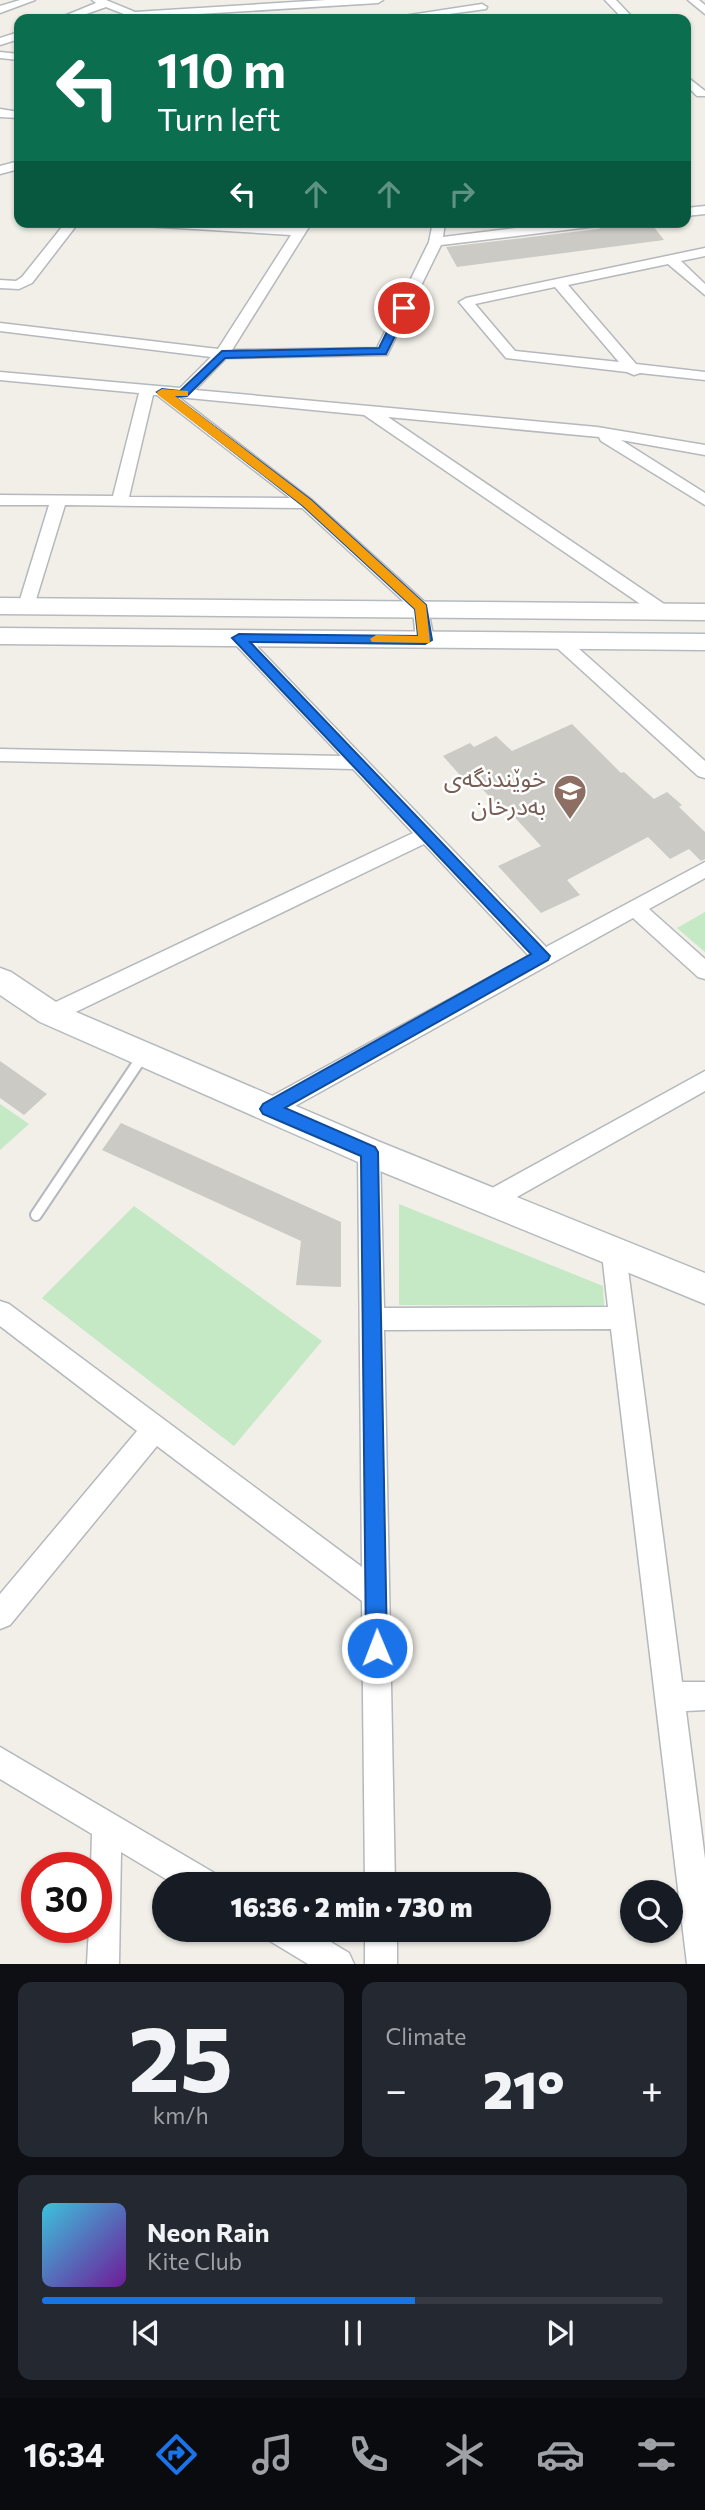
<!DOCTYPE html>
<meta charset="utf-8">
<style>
:root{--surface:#171b24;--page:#242831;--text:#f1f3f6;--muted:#9ea1a6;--line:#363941;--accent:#1a73e8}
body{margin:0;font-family:Commissioner,"Noto Sans Arabic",sans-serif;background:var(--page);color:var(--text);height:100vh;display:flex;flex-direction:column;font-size:26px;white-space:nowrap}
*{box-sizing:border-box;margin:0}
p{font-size:23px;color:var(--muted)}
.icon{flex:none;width:38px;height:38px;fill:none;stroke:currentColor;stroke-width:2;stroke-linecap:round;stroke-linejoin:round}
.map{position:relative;height:1964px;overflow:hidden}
.panel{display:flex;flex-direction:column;gap:18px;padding:18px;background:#0d0f14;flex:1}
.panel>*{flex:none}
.guide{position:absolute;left:14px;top:14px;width:677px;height:214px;border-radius:14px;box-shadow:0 2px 5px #0004;background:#0b6e4f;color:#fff;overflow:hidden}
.tools{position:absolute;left:620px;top:1880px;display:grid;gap:14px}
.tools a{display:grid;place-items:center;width:63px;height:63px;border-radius:50%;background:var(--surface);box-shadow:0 2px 5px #0004;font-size:35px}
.speed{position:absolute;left:21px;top:1852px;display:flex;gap:14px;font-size:35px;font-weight:700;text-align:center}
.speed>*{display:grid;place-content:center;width:91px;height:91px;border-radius:50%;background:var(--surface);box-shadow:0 2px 5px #0004;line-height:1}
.speed .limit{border:10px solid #d22;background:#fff;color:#111}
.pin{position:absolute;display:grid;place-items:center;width:60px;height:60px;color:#fff;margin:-30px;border:4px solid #fff;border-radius:50%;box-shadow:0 2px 7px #0007}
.me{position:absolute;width:77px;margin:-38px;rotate:359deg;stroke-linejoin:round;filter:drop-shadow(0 0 5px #0008)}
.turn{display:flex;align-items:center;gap:24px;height:147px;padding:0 28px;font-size:32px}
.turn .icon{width:91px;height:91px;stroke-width:2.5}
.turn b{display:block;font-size:49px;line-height:60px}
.lanes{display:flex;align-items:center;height:66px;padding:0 28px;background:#0003;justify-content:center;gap:35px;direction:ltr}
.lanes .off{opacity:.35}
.big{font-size:52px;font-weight:800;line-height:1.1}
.panel .card{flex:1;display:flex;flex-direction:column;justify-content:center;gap:10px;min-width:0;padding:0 24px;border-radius:14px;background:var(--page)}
.panel .dial{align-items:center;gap:0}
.dial b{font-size:91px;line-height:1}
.song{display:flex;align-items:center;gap:21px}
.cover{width:84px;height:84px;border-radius:10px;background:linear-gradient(135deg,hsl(190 70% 55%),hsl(280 70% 35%))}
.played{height:7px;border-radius:4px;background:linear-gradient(90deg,var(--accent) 60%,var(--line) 60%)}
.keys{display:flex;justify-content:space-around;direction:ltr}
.heat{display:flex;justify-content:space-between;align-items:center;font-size:38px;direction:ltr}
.panel .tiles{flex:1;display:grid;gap:18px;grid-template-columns:1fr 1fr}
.card:last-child{grid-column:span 2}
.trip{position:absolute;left:152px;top:1872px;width:399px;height:70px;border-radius:35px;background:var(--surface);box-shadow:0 2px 5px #0004;font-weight:800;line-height:70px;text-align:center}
.menu{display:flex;height:112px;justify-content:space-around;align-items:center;background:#090b0e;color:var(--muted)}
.menu .icon{width:49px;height:49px}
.menu .selected{color:var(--accent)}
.menu b{font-size:32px;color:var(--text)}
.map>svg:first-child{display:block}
.green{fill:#c5e8c5}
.building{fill:#cccac5}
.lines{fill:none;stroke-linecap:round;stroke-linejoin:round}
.lane-casing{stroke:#b5b8bc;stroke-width:14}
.street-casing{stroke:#b5b8bc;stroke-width:3}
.secondary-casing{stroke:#b6babf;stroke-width:3}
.lane{stroke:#fff;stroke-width:10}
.street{fill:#fff;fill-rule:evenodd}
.secondary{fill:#fff;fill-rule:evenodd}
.route{fill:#1a73e8;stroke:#114b97;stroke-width:2}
.slow{fill:#f59e0b}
.labels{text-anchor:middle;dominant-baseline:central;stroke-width:5;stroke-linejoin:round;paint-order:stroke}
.education-label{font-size:24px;fill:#785e54;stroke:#fff;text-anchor:end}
</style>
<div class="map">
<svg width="705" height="1964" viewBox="0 0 705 1964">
<rect width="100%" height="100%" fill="#f1efe8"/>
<g class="green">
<path d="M705 912V952L677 928Z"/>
<path d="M0 1104 29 1124 0 1150Z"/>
<path d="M399 1204 603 1286 604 1306 399 1305Z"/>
<path d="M134 1206 322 1341 234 1446 42 1298Z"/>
</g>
<g class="building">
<path d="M620 222H650L664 240 457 267 446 247 598 229Z"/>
<path d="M572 724 621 773 624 772 654 799 667 792 682 805 679 807 705 832V859L701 861 689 849 670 859 648 837 567 880 580 895 541 913 498 866 541 846 507 809 503 811 473 779 466 782 443 756 470 743 474 747 496 736 512 751Z"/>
<path d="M0 1061 47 1094 24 1115 0 1098Z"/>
<path d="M121 1123 341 1222V1287L296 1285 301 1241 102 1150Z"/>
</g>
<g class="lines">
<defs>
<path id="lane" d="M36 1215 144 1054"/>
<g id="street">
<path d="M20 0H35L0 13V6Z"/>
<path d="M92 0H106L135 12 326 0H383L378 3 134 18 106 7 72 19H57L96 3Z"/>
<path d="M605 0H616L634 19H623Z"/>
<path d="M688 0H699L705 5V14Z"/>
<path d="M482 4 487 7 486 9 412 19H384Z"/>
<path d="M19 32V39L0 45V38Z"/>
<path d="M0 52 19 54V60L0 58Z"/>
<path d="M686 76 705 91V96H697L686 85Z"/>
<path d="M0 109 19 112V118L0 117Z"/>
<path d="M19 161V169L0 174V166Z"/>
<path d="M705 206V214L686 216V208Z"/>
<path d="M66 222H79L32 283 19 289 0 288V280L16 281 22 277Z"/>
<path d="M139 222H209L296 228 299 222H312L232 350 377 348 429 242 433 222H445L443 237 565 222H604L598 226 441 245 387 355 226 358 195 390 597 427 705 445V455L621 440 705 493V505L601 441 599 437 388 417 670 608 673 612 670 616H658L364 415 178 397 312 500 427 604 434 640 431 644H419L416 640 413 610 302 508 65 505 34 606 32 610H20L18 606 49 505H0V495L113 496 139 393 0 380V372L180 388 211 357 0 331V323L218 349 291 235 145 226ZM153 395H157L290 498 129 497Z"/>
<path d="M705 248V256L681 261 705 284V295L668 264 568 285 636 364 705 372V380L640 373 634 375 627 372 506 358 459 302 466 298ZM555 287 619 362 515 351 475 304Z"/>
<path d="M239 632 245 634 546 947 705 862V878L649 909 705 959V979L698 977 633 918 277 1116 269 1118 261 1116 258 1109 261 1102 529 956 424 844 59 1020 51 1022 43 1020 40 1014 43 1008 413 833 353 769 0 761V749L341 756 233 642 230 638 233 634Z"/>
<path d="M562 637 568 639 705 761V778L698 776 556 647 553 643Z"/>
<path d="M705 1071V1091L499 1207 491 1210 483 1207 479 1200 483 1193Z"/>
<path d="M369 1142 377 1145 380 1152 384 1308 608 1307 602 1254 606 1247 614 1243 622 1247 626 1254 682 1682H705V1710L686 1711 705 1859V1964H687L611 1329 384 1330 395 1885H365L362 1601 157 1446 10 1625 0 1629V1594L137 1431 0 1326V1301L9 1304 362 1567 358 1152 361 1145Z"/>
<path d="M0 1747 216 1874 220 1885H176L121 1852 119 1964H87L89 1927H96V1867H91L92 1834 0 1779Z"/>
<path d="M266 1930H311L349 1953 354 1964H308L270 1941Z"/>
<rect x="365" y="1930" width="32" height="34"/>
</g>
<g id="secondary">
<path d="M0 598 705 604V620L0 614Z"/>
<path d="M0 628 705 634V650L0 644Z"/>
<path d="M0 968 11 972 62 1006 380 1142 705 1273V1304L358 1162 40 1022 0 995Z"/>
</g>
</defs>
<use href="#lane" class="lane-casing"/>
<use href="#street" class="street-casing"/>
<use href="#secondary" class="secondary-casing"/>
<use href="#lane" class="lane"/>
<use href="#street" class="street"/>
<use href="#secondary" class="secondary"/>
</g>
<path class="route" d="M400 305 409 308 386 354 225 358 187 396 175 397 311 500 426 605 432 640 425 644 250 642 550 956 548 960 285 1108 375 1147 378 1152 387 1648 384 1655 377 1658 369 1655 366 1648 361 1156 263 1114 260 1109 263 1104 531 954 232 638 239 634 418 636 415 609 302 505 157 392 162 389 180 391 222 351 379 348Z"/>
<path class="slow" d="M162 389 188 391V396H175L311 500 426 605 430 643 372 642 370 639 376 635 418 636 415 609 302 505 158 395 157 392Z"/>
<defs>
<symbol id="school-pin" viewBox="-11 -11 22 30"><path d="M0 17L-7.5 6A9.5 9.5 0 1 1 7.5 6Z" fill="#8d6e63" stroke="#fff"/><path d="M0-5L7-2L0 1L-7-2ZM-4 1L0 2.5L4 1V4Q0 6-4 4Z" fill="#fff"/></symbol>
</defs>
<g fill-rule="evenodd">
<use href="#school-pin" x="551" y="772" width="38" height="52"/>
</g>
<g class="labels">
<g class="education-label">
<text x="546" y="777">خوێندنگەی<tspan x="546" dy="28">بەدرخان</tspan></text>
</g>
</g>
</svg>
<div class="tools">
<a><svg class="icon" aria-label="search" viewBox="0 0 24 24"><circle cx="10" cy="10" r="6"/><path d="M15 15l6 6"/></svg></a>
</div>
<div class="speed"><div class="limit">30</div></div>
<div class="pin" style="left:404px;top:308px;background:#d93025"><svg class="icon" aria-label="arrive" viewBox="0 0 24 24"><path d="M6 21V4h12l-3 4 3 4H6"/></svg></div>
<svg class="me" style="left:377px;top:1648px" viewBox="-20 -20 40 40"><circle r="17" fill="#1a73e8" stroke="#fff" stroke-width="3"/><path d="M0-11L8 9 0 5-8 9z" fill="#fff"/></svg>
<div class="trip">16:36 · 2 min · 730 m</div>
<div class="guide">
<div class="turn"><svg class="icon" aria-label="left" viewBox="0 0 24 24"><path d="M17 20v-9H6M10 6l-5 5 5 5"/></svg><div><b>110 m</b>Turn left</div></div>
<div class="lanes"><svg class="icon" aria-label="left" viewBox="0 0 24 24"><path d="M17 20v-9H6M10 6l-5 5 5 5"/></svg><svg class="icon off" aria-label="ahead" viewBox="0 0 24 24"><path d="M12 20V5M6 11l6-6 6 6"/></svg><svg class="icon off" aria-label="ahead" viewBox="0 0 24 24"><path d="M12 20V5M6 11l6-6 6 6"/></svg><svg class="icon off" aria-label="right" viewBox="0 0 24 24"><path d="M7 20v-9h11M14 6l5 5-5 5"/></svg></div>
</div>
</div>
<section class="panel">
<div class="tiles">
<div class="card dial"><b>25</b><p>km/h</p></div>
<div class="card"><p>Climate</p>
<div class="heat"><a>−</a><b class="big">21°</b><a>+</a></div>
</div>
<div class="card">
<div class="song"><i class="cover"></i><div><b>Neon Rain</b><p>Kite Club</p></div></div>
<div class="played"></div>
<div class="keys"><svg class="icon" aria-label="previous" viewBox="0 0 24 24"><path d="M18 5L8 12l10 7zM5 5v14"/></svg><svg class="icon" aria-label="pause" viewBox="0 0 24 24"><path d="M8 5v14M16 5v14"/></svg><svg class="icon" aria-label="next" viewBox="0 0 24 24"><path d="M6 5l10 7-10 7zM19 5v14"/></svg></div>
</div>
</div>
</section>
<nav class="menu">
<b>16:34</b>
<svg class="icon selected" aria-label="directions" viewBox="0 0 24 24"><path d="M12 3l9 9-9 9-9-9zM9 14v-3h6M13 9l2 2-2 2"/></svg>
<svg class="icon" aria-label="music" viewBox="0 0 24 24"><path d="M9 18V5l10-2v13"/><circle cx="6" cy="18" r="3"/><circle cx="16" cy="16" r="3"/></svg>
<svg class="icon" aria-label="phone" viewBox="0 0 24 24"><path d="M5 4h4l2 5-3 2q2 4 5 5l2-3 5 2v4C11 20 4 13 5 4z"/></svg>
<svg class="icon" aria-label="climate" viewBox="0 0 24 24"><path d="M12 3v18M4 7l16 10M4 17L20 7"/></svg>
<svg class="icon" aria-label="car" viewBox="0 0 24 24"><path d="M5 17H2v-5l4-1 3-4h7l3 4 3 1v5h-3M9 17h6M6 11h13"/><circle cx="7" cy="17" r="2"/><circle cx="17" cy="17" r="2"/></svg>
<svg class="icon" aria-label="filters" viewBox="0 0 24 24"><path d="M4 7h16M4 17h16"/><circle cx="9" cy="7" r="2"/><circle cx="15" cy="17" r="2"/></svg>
</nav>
